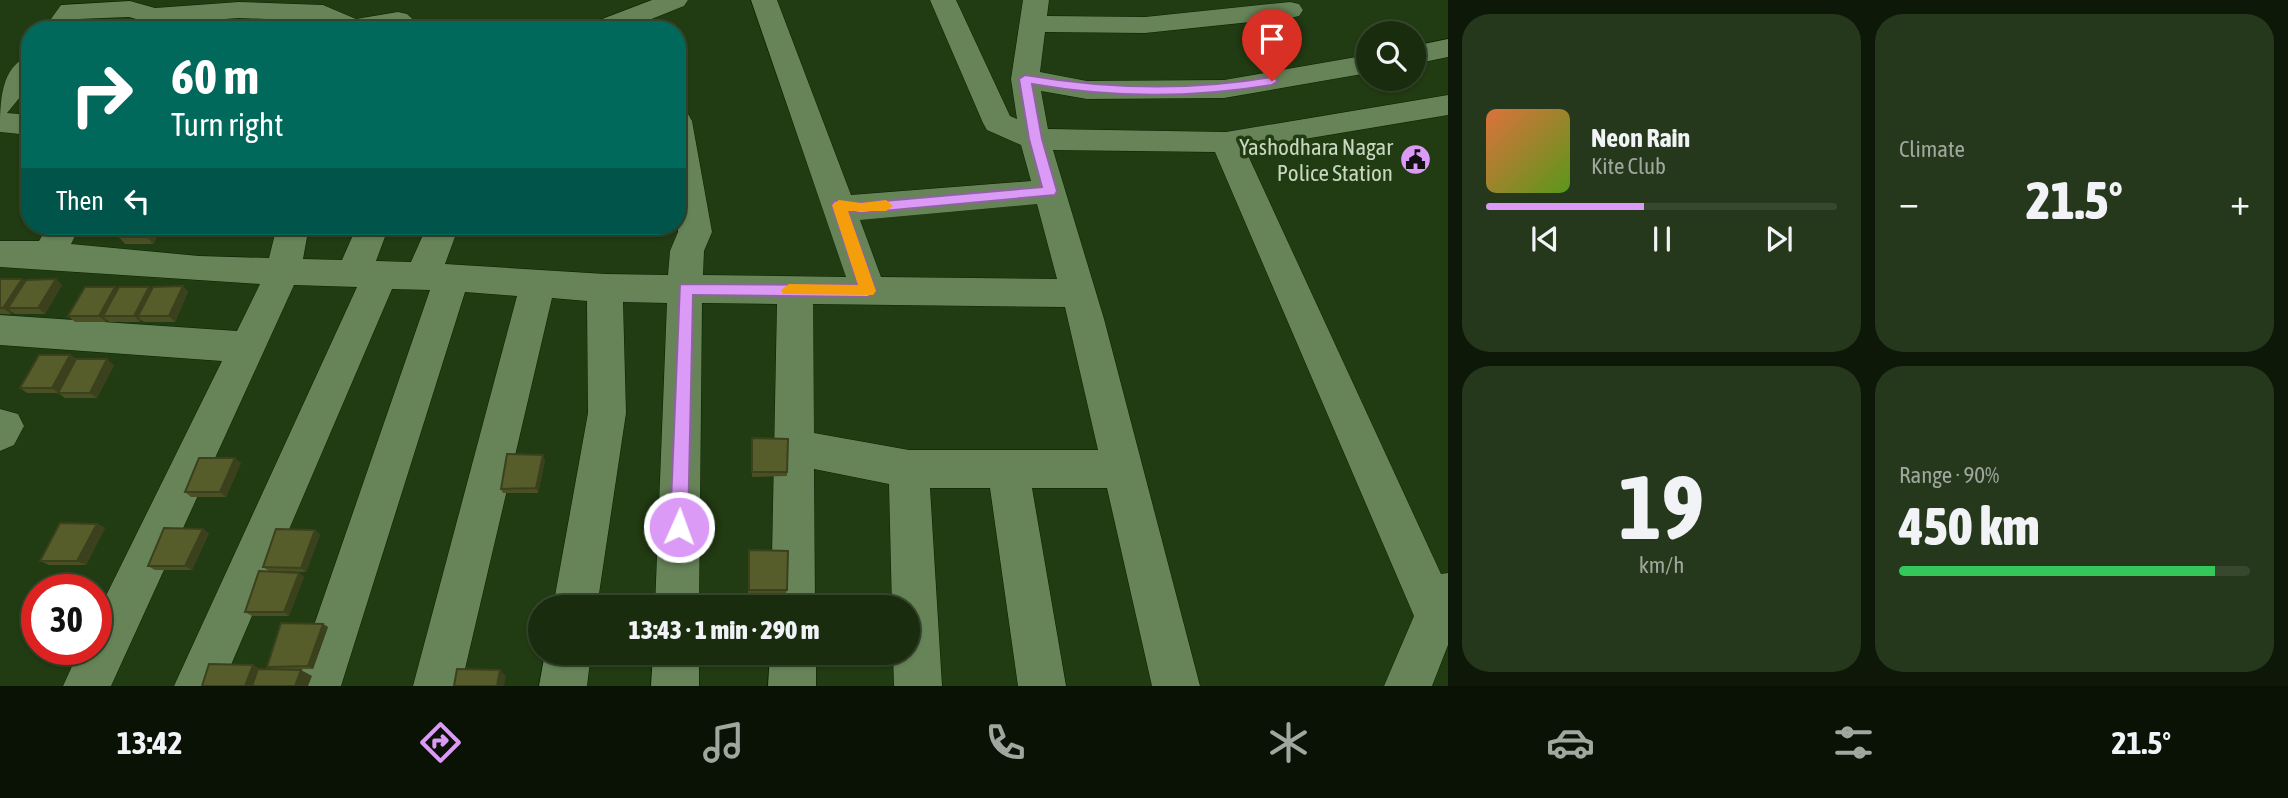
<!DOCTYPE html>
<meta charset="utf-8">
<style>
:root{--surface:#192c0e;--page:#26381c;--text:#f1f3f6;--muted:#9fa79e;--line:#37482e;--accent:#db9af6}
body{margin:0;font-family:"Asap Condensed",sans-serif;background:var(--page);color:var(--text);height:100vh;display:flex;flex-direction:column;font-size:26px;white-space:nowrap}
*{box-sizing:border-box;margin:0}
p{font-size:23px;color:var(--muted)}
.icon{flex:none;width:38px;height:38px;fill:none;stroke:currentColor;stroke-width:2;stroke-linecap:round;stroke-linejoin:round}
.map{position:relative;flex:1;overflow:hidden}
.details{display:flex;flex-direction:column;gap:14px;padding:14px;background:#0e1808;width:840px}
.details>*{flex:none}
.guide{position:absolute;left:21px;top:21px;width:665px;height:214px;border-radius:28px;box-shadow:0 2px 5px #0004,0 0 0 2px var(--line);background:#00695c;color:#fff;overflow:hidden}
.buttons{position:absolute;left:1356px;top:21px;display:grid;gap:14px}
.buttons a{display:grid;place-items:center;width:70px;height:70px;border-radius:50%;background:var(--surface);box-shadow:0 2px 5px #0004,0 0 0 2px var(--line);font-size:35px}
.speed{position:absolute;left:21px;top:574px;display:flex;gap:14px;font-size:35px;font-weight:700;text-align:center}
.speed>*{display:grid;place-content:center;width:91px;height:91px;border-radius:50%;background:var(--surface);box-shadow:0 2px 5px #0004,0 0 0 2px var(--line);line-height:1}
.speed .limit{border:10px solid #d22;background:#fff;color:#111}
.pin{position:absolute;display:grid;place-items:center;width:60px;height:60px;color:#fff;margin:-72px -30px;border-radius:50% 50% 50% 0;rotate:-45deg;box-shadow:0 0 7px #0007}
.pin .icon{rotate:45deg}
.me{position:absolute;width:77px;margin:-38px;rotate:2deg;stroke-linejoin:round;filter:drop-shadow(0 0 5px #0008)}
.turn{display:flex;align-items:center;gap:24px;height:147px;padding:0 35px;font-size:32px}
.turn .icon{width:91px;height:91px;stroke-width:2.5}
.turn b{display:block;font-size:49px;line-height:60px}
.then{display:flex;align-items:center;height:66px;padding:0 35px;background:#0003;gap:14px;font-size:26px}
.big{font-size:52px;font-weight:800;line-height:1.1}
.details .tile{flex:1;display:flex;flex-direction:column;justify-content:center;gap:10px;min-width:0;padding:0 24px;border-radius:28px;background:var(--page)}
.details .dial{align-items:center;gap:0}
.dial b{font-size:91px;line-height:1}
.song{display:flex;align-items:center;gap:21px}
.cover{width:84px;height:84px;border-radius:10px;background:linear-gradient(135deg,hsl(20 70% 55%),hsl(90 70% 35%))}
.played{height:7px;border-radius:4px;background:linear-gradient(90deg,var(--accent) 45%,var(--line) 45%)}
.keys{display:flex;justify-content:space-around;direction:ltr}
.heat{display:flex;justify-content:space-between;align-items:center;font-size:38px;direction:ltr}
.charge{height:10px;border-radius:5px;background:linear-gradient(90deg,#34c759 90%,var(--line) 0)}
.details .tiles{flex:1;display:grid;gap:14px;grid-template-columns:repeat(2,1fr)}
.trip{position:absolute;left:528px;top:595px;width:392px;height:70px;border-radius:35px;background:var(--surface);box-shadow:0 2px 5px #0004,0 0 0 2px var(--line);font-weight:800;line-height:70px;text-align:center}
.tab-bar{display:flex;height:112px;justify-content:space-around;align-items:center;background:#0a1206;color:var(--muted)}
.tab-bar .icon{width:49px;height:49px}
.tab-bar .current{color:var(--accent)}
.tab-bar b{font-size:32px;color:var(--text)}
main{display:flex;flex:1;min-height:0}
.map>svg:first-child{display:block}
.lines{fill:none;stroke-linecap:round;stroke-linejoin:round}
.street-casing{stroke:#092200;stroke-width:1}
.street{fill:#678458;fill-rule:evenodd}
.wall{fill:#4a5024}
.shaded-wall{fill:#3c411d}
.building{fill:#565d2a;stroke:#3c411d;stroke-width:2}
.route{fill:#db9af6;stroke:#8e64a0;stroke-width:2}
.slow{fill:#f59e0b}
.labels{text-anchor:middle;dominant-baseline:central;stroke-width:7;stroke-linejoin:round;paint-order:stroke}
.poi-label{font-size:23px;fill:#c7d7c0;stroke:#213b12;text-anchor:end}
</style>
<main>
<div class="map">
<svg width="1448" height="686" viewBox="0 0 1448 686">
<rect width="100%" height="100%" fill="#213b12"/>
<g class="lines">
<defs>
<g id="street">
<path d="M652 0H688L684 6 624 30H586L589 24Z"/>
<path d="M751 0H777L851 195 1031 181 1021 145 987 130 983 123 930 0H956L1010 116 1017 119 1011 79 1023 0H1049L1047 16 1145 17 1290 2 1299 4 1303 10 1299 16 1290 18 1145 33 1045 32 1040 72 1087 81 1224 80 1368 55V73L1224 98 1087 99 1041 91 1048 129 1226 132 1448 95V115L1245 149 1441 574 1448 573V645L1432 686H1384L1414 616 1215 152 1053 150 1104 319 1200 686H1152L1107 488H1032L1066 686H1018L990 488H930L942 686H894L893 653H908V607H892L889 484 814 469 815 607H771L777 304 702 303 699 607H655L667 303 623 302 626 413 597 607H553L588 413 587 301 552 298 461 686H413L517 296 465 292 341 686H293L430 290 392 289 222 686H174L357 287 294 285 111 686H63L80 649H96V616L222 361 0 345V315L237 331 260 284 0 267V241H39L48 226H80L71 244 199 256 269 258 277 226H309L303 259 342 260 357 226H389L376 261 411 262 427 226H459L445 264 605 274 668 275 670 251 678 232 677 111 688 114 692 121 712 232 704 251 703 275 846 277ZM1037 204 1057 279 881 277 860 220ZM813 304 1065 307 1098 450H909L814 433Z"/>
<path d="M130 1 155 8 239 2 323 5 356 19 398 12 407 14 424 30H328L330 27 318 21 239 18 154 24 129 17 78 19 70 30H43L61 5Z"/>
<path d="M1448 39V57L1414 64V46Z"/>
<path d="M30 56V85L7 113 30 115V135L0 132C0 104 0 65 30 56Z"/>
<path d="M0 409 18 414 24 426 14 445 0 451Z"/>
<path d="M545 653H591L587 686H539Z"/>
<path d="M653 653H699V686H651Z"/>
<path d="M770 653H816V686H768Z"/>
</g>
</defs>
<use href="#street" class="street-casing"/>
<use href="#street" class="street"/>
</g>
<g class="wall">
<path d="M125 226H163L153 244H125L119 237Z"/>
<path d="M0 279H22L25 281 62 285 45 314H15L12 312 11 314H0Z"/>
<path d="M183 286 188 292 175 322H144L141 320 140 322H109L107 320 106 322H75L68 316 118 290 151 289Z"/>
<path d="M70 355 76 359 114 365 97 398H65L58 393H27L20 388Z"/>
<path d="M752 438 787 472V476L752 477Z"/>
<path d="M545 460 538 493H503L501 489Z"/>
<path d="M241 463 226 497H191L185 492Z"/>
<path d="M97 524 105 528 86 565H49L40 561Z"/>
<path d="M315 530 320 535 306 572 269 571 263 567Z"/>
<path d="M209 533 192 570H155L148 566Z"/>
<path d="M749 550 787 590 786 593 748 594Z"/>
<path d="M299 573 304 577 289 616H252L245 612Z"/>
<path d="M323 624 328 627 313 669H282L312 676 260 669H273L267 667Z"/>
</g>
<g class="shaded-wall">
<path d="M154 226H163L153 244 147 237Z"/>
<path d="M22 279 29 285 8 308 12 312 11 314 3 308Z"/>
<path d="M56 279 62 285 45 314 38 308Z"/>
<path d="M183 286 188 292 175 322 169 316Z"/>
<path d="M115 287 121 293 103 316 107 320 106 322 99 316Z"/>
<path d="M149 287 155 293 138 316 141 320 140 322 134 316Z"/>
<path d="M70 355 77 360 59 393 52 388Z"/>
<path d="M107 359 114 365 97 398 90 393Z"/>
<path d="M543 455 545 460 538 493 536 488Z"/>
<path d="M235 458 241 463 226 497 220 492Z"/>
<path d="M97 524 105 528 86 565 77 561Z"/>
<path d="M203 529 209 533 192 570 185 566Z"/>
<path d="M315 530 320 535 306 572 301 568Z"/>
<path d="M299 573 304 577 289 616 284 612Z"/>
<path d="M323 624 328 627 313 669 308 666Z"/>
<path d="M253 665 265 671 259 686H245Z"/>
<path d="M301 670 312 676 308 686H295Z"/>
<path d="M500 670 506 676 504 686H497Z"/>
</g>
<g class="building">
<path d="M125 226H154L147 237H119Z"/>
<path d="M0 279H22L3 308H0Z"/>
<path d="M56 279 38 308H8L26 280Z"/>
<path d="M183 286 169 316H138L153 287Z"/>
<path d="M85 287H115L99 316H68Z"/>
<path d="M119 287H149L134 316H103Z"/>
<path d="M39 355H70L52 388H20Z"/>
<path d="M76 359H107L90 393H58Z"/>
<path d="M752 438 788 439 787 472H752Z"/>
<path d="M507 454 543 455 536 488 501 489Z"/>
<path d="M199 458H235L220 492H185Z"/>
<path d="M60 523 97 524 77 561H40Z"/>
<path d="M164 528 203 529 185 566H148Z"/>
<path d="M276 529 315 530 301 568 263 567Z"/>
<path d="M749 550 788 551 787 590H749Z"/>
<path d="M259 571 299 573 284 612H245Z"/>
<path d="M281 623 323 624 308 666 267 667Z"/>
<path d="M209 664 253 665 245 686H202Z"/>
<path d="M258 669 301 670 295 686H252Z"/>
<path d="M457 669 500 670 497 686H454Z"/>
</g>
<path class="route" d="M1025 75C1107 89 1190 91 1272 77L1278 81 1272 85C1193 98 1111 98 1032 84L1042 139 1057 191 1055 195 861 213 848 211 876 291 868 297 693 295 688 527 686 534 679 536 673 534 670 527 680 284 858 285 832 205 834 201 861 203 1042 187 1029 139 1019 79Z"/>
<path class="slow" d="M839 200 861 203 886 200 893 206 886 211H848L876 291 873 295 783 294 781 290 789 284 858 285 832 205Z"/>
<defs>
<symbol id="civic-disc" viewBox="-11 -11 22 22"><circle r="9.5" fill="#db9af6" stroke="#213b12"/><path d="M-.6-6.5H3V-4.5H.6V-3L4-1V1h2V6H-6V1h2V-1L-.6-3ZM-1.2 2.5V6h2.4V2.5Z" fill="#111"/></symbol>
</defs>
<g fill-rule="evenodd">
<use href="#civic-disc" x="1398" y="142" width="35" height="35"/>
</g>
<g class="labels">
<g class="poi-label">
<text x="1393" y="147">Yashodhara Nagar<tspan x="1393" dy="26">Police Station</tspan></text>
</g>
</g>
</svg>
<div class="buttons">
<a><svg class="icon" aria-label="search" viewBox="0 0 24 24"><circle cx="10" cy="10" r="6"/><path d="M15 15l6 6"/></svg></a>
</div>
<div class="speed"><div class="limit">30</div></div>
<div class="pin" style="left:1272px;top:81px;background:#d93025"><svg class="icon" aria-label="arrive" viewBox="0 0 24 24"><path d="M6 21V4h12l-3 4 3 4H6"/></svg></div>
<svg class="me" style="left:679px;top:527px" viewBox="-20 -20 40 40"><circle r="17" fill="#db9af6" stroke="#fff" stroke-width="3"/><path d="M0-11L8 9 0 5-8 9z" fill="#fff"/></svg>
<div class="trip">13:43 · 1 min · 290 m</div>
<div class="guide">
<div class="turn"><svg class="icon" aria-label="right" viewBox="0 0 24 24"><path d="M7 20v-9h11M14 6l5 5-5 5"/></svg><div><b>60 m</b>Turn right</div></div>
<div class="then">Then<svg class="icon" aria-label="left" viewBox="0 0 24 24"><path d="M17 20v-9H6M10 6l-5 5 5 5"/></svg></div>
</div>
</div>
<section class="details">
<div class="tiles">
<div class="tile">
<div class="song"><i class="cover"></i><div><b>Neon Rain</b><p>Kite Club</p></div></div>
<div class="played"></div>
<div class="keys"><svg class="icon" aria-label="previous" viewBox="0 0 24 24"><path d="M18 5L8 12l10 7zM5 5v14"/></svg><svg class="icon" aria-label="pause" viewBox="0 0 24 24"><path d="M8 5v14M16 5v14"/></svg><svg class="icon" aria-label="next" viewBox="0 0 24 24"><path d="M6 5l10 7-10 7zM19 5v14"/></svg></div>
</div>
<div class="tile"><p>Climate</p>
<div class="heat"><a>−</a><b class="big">21.5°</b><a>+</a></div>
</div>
<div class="tile dial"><b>19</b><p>km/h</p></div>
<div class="tile"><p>Range · 90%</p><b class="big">450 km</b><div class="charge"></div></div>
</div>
</section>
</main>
<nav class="tab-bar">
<b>13:42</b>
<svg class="icon current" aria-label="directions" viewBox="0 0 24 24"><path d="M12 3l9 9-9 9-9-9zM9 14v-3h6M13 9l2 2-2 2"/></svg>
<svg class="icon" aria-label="music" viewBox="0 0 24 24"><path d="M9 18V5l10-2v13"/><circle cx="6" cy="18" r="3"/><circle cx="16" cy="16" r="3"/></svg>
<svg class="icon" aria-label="phone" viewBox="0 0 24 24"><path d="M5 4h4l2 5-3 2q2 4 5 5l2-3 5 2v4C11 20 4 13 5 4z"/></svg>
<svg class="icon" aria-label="climate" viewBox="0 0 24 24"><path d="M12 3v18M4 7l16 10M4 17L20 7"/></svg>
<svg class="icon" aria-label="car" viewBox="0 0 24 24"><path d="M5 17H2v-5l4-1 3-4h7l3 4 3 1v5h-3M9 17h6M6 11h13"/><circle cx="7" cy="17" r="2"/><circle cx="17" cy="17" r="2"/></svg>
<svg class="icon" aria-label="filters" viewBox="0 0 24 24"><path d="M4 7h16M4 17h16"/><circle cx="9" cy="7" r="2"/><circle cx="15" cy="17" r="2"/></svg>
<b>21.5°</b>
</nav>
